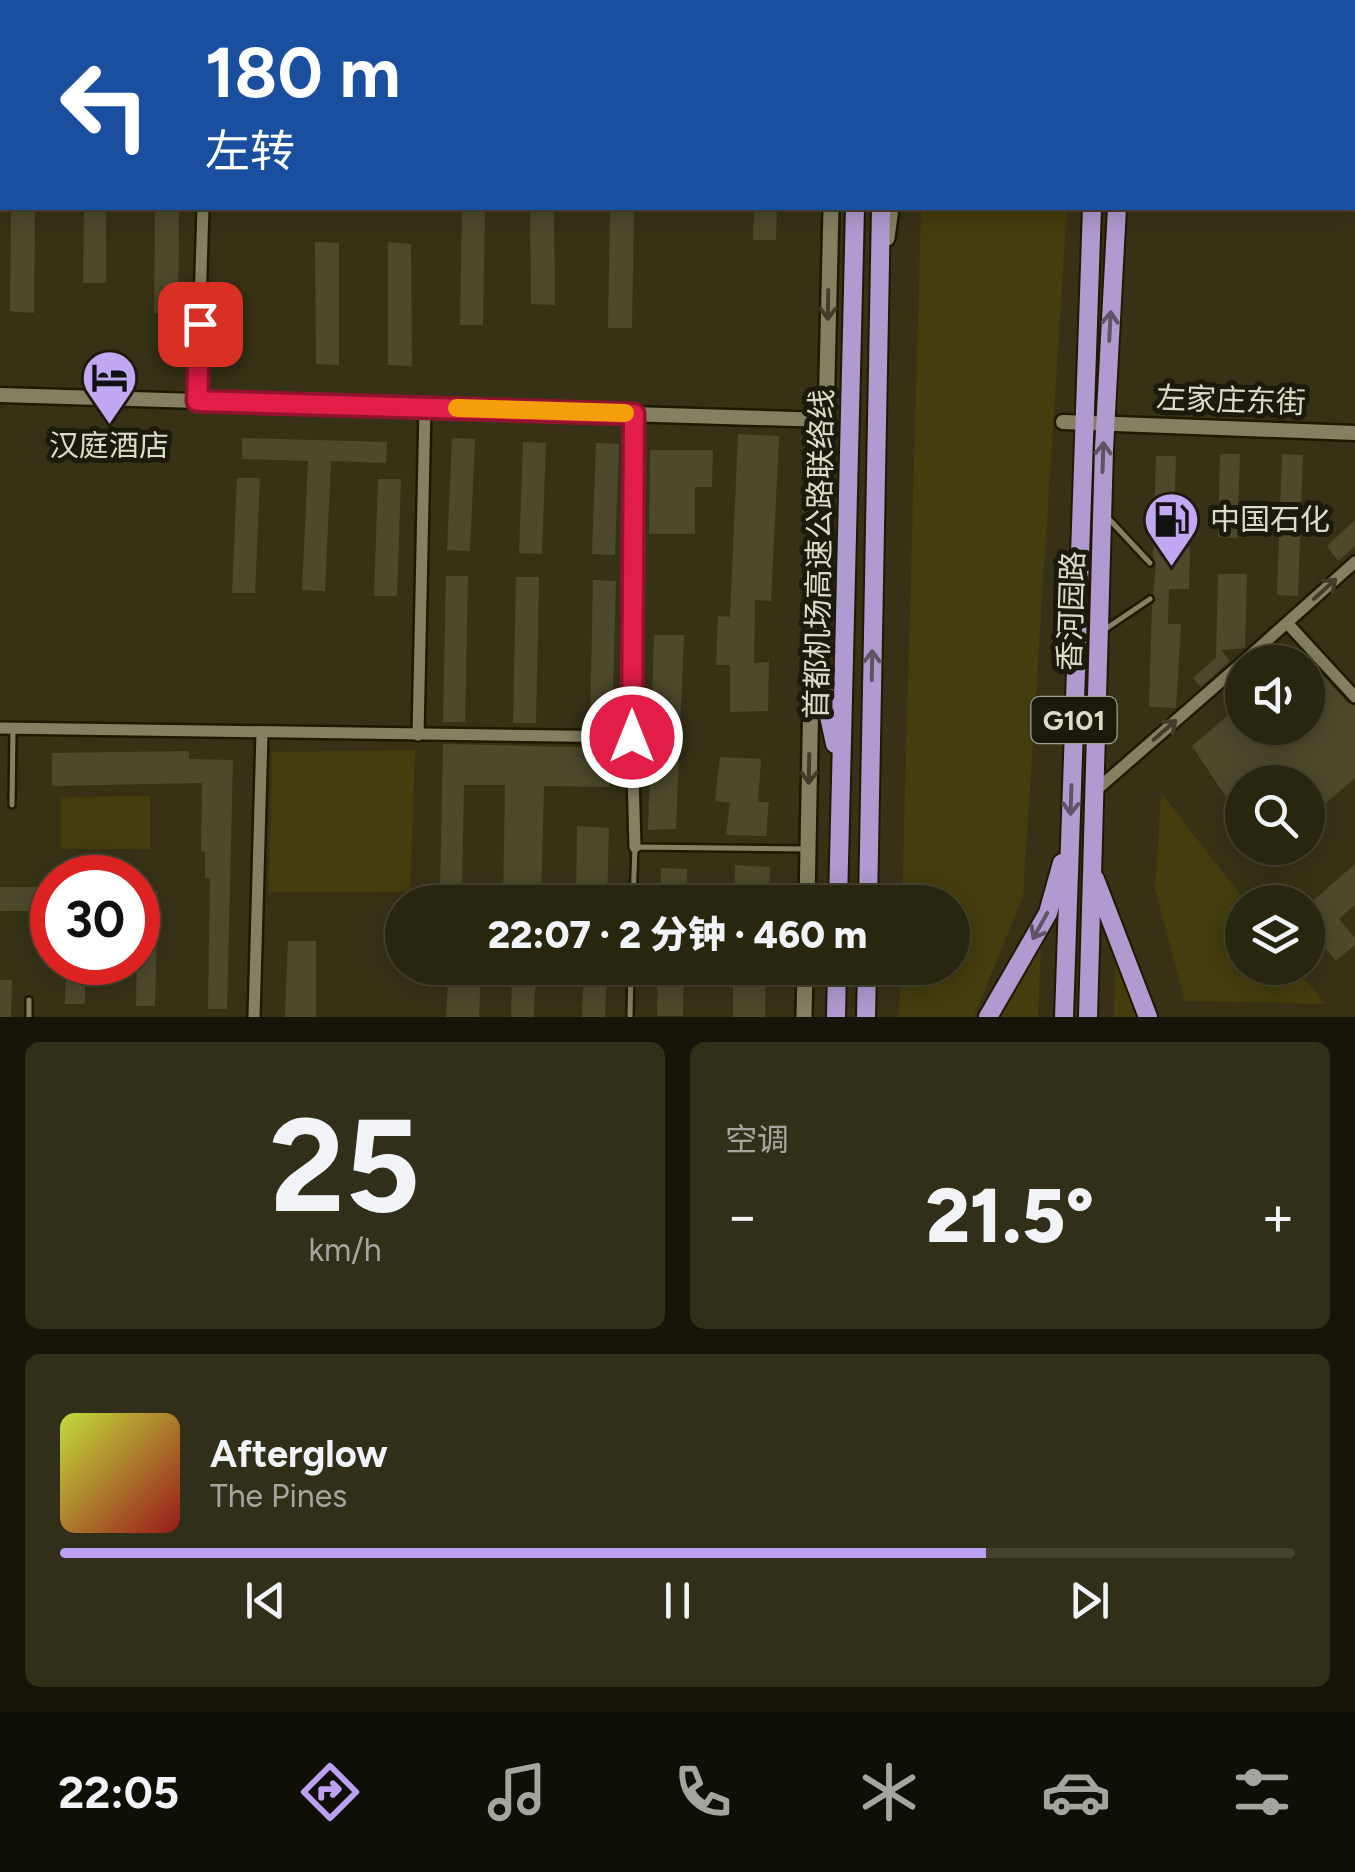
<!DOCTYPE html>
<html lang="zh">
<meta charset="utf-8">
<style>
:root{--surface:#292610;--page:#312e19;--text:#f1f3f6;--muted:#a5a59f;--line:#454330;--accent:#bca0f2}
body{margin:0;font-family:Figtree,"Noto Sans SC",sans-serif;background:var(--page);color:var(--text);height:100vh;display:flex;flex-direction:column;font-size:38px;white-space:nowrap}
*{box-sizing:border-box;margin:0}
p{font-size:32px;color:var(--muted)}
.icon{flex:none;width:55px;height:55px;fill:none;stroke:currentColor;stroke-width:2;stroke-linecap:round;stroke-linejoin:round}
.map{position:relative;height:1017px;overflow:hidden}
.side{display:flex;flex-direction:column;gap:25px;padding:25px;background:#171509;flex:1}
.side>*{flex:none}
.top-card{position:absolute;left:0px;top:0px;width:1355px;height:210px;box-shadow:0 5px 25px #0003,0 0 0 2px var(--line);background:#1a4fa0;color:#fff;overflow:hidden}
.buttons{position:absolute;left:1225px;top:645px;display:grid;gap:20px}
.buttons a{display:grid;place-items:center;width:100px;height:100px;border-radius:50%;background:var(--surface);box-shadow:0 5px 25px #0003,0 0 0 2px var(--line);font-size:50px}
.speed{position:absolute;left:30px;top:855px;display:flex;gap:20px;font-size:50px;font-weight:700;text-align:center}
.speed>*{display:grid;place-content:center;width:130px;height:130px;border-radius:50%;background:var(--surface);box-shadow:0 5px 25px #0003,0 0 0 2px var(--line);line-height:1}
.speed .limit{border:15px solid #d22;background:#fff;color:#111}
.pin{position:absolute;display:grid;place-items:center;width:85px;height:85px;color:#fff;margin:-42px;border-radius:20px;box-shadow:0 5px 15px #0006}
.me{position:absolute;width:110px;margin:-55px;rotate:0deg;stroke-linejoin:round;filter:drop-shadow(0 0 8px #0008)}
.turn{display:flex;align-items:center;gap:35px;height:210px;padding:0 40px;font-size:45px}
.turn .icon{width:130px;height:130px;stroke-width:2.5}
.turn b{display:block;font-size:70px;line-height:85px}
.big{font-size:75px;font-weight:800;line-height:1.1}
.side .card{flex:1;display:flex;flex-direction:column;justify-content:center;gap:15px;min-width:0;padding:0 35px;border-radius:15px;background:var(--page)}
.side .dial{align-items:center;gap:0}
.dial b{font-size:130px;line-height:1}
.song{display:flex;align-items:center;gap:30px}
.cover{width:120px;height:120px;border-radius:15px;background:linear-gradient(135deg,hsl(70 70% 55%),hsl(0 70% 35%))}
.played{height:10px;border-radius:5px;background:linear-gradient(90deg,var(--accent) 75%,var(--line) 75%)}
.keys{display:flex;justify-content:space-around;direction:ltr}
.heat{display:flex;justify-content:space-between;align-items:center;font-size:55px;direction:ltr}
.side .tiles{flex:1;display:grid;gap:25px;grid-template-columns:1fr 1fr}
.card:last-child{grid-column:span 2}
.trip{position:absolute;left:385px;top:885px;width:585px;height:100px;border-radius:50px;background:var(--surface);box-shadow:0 5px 25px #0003,0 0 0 2px var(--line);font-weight:800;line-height:100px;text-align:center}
.dock{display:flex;height:160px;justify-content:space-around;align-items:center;background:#100f06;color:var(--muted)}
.dock .icon{width:70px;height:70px}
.dock .active{color:var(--accent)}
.dock b{font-size:45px;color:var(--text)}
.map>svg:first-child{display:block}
.green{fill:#443d0d}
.building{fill:#4d492c}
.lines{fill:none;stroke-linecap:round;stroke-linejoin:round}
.service-casing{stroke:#1e1a00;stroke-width:10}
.minor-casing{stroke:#1e1a00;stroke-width:16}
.tertiary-casing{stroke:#1e1a00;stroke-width:19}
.secondary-casing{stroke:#1e1a00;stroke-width:20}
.trunk-casing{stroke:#1e1a00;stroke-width:22}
.service{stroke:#848061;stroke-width:5}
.minor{stroke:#848061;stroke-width:11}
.tertiary{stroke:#848061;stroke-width:14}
.secondary{stroke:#848061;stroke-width:15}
.trunk{stroke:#b09bd1;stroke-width:18}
.oneway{stroke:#403e2a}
.oneway2{stroke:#5f5465}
.route-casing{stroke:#92132f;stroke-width:25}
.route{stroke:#e11d48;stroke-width:18}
.slow{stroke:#f59e0b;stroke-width:18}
.labels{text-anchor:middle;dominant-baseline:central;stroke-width:10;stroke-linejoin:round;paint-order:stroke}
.shield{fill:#1c1a0d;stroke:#a2a091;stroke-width:2.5}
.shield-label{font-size:28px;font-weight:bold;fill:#dcdac9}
.street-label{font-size:30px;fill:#dcdac9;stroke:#1c1a0d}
.poi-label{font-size:30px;fill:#dcdac9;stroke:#1c1a0d}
</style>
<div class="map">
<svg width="1355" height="1017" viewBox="0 0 1355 1017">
<rect width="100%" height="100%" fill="#373216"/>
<g class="green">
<path d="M921 208H1067L1023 896 974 1017H899L901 968H952V902H902Z"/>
<path d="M415 750 410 892H269L272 752Z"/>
<path d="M1161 793 1246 902H1242V968H1296L1325 1004 1185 1001 1155 889Z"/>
<path d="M150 796V849H61V797Z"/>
<path d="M1041 944 1038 1017H998Z"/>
<path d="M1116 954 1142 1017H1114Z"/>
</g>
<g class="building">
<path d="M11 208H35L34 313 10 311Z"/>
<path d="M84 208H106V283H83Z"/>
<path d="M155 208H179L178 314 154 313Z"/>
<path d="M462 208H485L483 325H460Z"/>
<path d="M530 208H554L555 305 531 304Z"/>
<path d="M610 208H634L632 328H608Z"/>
<path d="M754 208H777L776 240H753Z"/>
<path d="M315 242 339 243V365L316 364Z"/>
<path d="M388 242 411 244 412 366 388 365Z"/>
<path d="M738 434 779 436 771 601 755 600 754 663 769 662 768 711 730 712V665H716L718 616 730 617Z"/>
<path d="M242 438 387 442 386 463 331 461 325 591 302 590 308 461 242 459Z"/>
<path d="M452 438 475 439 470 551 447 550Z"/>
<path d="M523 442 546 443 542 554 519 553Z"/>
<path d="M596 443 619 444 615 555 592 554Z"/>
<path d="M650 450H713L712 487H695V534H649Z"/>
<path d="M1220 454H1240L1237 538 1218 537Z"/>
<path d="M1282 454 1303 455 1298 596 1277 595Z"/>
<path d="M1156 456H1176L1173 547H1190L1189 589H1169L1168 624H1181L1176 708 1149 707 1152 605 1156 600 1153 593 1156 564 1153 557Z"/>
<path d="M237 478H260L255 593H232Z"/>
<path d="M378 479H401L397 596H374Z"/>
<path d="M1355 520V546L1338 561 1327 546Z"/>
<path d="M1218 574H1247L1245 648 1221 650 1230 661 1201 687 1193 678 1216 658Z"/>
<path d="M446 576H468L465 722H443Z"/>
<path d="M516 577H539L536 723H513Z"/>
<path d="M593 580 616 581 612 727 590 726Z"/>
<path d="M654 635H684L676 829 648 830Z"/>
<path d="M1302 653 1348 703 1355 706V778L1308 819V782H1242V821L1192 746 1242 703V728H1308V662H1291Z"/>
<path d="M443 744 610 748 609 787 544 786 541 902H503L505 785H464L462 889H440Z"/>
<path d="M189 751V759L233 760 227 1009H208L210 878H205V852L201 851 202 783 52 786V753Z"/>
<path d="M720 757 761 759 758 802H769L766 836 726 835 730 803 715 801Z"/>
<path d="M577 826 609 828 607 902H576Z"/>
<path d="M1355 864V905L1339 919 1355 938V945L1336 961 1308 928V905Z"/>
<path d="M735 865 770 867 769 902H734Z"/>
<path d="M661 868 687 869 686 902H660Z"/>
<rect x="0" y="887" width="42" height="24"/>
<path d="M138 891H158L155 1006H136Z"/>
<path d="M288 941H316V1017H285Z"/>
<path d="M66 962H85V1004H65Z"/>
<path d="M449 968H481L479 1017H446Z"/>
<path d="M512 968H536L534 1017H511Z"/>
<path d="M584 968H607L605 1017H582Z"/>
<path d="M658 968H684L683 1016H657Z"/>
<path d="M733 968H766L765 1017H733Z"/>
<path d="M0 980H12L11 1017H0Z"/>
</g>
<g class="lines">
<defs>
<g id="service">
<path d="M1108 518 1150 563"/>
<path d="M1104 630 1150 599"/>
<path d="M12 805 13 731"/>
<path d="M633 902 635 847 806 849"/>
<path d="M29 1017V1000"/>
<path d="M630 1017 631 968"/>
</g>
<g id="minor">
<path d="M208 2V0"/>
<path d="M197 401 203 208"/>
<path d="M634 413 632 737 635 847"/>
<path d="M1288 624 1355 697"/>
<path d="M1243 662 1355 562"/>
<path d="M0 728 632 737"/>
<path d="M418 735 425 407"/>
<path d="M1095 791 1242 663"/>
<path d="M254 1017 262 733"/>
</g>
<g id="tertiary">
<path d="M0 395 826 420"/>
<path d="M1063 422 1355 433"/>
</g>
<g id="secondary">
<path d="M836 2V0"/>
<path d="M900 2V0"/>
<path d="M887 238 891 208"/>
<path d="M807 902 812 637 826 420 831 208"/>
<path d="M804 1017 805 968"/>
</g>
<g id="trunk">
<path d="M860 2V0"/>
<path d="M886 2V0"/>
<path d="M1116 2V0"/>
<path d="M1141 2V0"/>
<path d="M812 637 835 744"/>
<path d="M1095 879 1148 1017"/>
<path d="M838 902 855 208"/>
<path d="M868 902 881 208"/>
<path d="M836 1017 837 968"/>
<path d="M866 1017 867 968"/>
<path d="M988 1017 1048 913 1062 863"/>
<path d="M1064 1017 1092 208"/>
<path d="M1088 1017 1104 449 1117 208"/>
</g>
</defs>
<use href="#service" class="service-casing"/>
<use href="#minor" class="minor-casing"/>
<use href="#tertiary" class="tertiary-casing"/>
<use href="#secondary" class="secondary-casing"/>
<use href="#trunk" class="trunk-casing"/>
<use href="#service" class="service"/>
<use href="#minor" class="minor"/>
<use href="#tertiary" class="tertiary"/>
<use href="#secondary" class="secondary"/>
<use href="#trunk" class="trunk"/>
</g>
<defs><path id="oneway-shaft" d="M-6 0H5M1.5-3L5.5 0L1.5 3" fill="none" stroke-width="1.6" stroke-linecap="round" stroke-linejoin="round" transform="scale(2.5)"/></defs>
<g class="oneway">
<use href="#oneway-shaft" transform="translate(828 305) rotate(91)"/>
<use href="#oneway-shaft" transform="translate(1325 589) rotate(-42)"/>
<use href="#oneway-shaft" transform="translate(1165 730) rotate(-41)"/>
<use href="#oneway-shaft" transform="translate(809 769) rotate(91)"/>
</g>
<g class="oneway2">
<use href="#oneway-shaft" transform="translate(1110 326) rotate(-87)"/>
<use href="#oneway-shaft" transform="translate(1103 457) rotate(-88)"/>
<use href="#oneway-shaft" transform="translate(872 665) rotate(-89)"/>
<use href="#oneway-shaft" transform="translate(1071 800) rotate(92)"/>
<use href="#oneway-shaft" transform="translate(1040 926) rotate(119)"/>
</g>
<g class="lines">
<defs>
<path id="route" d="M200 324 197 401 634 414 632 737"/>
</defs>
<use href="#route" class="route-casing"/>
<use href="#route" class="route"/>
<path class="slow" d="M457 408 625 413"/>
</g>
<defs>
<symbol id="hotel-pin" viewBox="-11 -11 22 30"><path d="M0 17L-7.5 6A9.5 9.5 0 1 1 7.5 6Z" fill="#c1a8f3" stroke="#1c1a0d"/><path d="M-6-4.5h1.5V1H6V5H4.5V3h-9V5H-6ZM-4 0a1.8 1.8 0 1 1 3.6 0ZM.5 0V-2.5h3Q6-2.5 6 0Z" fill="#111"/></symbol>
<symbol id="fuel-pin" viewBox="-11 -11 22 30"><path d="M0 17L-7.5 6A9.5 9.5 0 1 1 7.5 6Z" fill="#c1a8f3" stroke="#1c1a0d"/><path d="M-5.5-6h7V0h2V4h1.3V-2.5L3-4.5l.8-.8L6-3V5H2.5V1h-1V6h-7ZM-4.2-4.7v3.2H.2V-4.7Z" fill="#111"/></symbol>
</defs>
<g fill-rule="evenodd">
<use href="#hotel-pin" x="78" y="346" width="63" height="86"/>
<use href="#fuel-pin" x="1140" y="488" width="63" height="86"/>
</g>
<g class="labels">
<rect class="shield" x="1031.5" y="697" width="85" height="46" rx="8"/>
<g class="shield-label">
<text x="1074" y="720">G101</text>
</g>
<g class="street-label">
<text transform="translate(1231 400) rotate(2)">左家庄东街</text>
<text transform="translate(819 554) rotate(-89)">首都机场高速公路联络线</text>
<text transform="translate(1071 611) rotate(-88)">香河园路</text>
</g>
<g class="poi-label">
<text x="109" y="445">汉庭酒店</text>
<text x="1210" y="519" text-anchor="start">中国石化</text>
</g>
</g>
</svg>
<div class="buttons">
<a><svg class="icon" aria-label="sound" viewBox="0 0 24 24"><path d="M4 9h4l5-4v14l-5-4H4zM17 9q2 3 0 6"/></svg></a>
<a><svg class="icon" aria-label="search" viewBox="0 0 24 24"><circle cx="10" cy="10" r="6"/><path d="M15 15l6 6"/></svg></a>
<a><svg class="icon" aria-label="layers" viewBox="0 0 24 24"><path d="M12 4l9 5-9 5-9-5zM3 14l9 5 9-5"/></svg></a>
</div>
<div class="speed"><div class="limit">30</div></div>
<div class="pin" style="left:200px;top:324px;background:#d93025"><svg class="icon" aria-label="arrive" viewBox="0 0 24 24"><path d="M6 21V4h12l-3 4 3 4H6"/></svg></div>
<svg class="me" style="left:632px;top:737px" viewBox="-20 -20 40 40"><circle r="17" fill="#e11d48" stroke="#fff" stroke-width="3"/><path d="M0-11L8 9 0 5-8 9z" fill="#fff"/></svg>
<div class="trip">22:07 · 2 分钟 · 460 m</div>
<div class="top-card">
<div class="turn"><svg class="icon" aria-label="left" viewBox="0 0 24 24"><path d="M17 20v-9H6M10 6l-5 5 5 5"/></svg><div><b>180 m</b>左转</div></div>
</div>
</div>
<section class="side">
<div class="tiles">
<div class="card dial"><b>25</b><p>km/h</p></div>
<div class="card"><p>空调</p>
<div class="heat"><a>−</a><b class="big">21.5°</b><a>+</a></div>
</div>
<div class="card">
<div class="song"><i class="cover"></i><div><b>Afterglow</b><p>The Pines</p></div></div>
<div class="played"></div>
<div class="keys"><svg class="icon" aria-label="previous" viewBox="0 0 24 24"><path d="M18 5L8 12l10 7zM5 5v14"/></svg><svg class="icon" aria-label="pause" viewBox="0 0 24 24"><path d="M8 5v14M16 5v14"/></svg><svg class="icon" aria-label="next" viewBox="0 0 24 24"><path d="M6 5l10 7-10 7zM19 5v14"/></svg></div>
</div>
</div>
</section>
<nav class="dock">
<b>22:05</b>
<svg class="icon active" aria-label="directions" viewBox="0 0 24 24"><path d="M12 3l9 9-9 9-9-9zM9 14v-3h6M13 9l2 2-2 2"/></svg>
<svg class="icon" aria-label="music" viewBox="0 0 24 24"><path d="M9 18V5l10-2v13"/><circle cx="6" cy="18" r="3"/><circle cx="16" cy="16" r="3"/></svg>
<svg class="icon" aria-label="phone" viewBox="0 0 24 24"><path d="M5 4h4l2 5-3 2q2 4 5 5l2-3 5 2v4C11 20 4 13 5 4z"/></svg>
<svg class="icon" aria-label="climate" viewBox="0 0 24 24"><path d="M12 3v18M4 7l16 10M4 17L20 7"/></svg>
<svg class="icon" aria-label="car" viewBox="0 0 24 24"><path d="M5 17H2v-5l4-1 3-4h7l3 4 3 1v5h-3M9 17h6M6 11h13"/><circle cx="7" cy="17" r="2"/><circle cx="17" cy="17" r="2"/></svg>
<svg class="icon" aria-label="filters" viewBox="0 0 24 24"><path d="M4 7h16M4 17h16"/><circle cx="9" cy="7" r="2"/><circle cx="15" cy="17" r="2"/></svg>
</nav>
